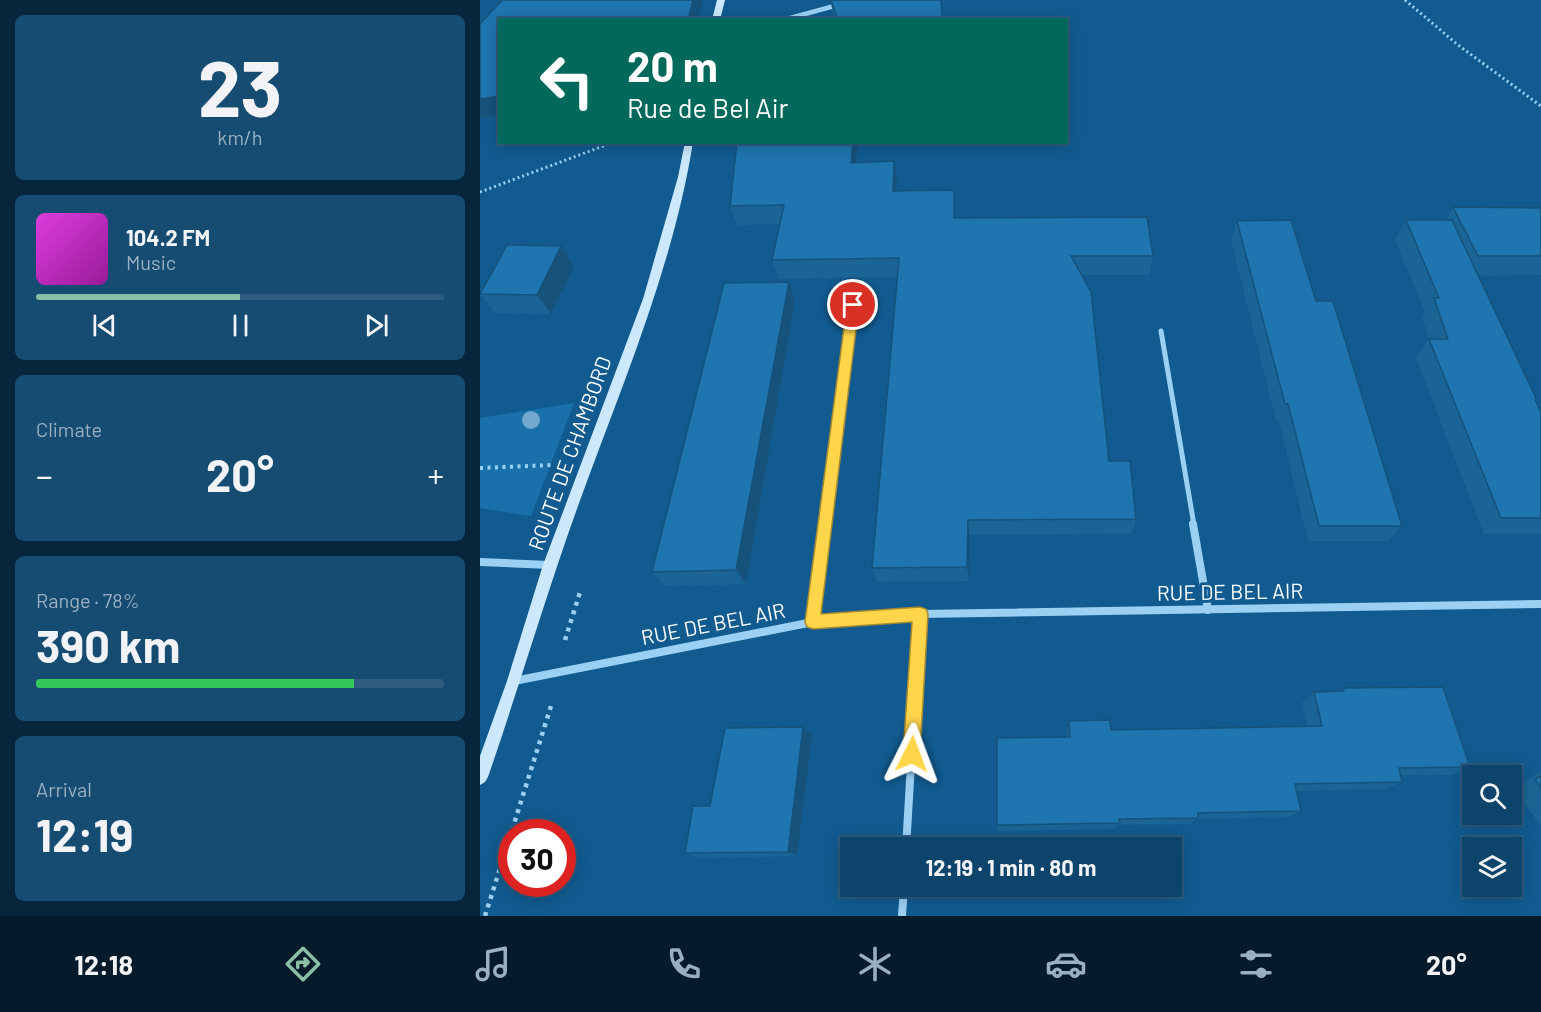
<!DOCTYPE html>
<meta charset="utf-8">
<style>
:root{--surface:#0d446c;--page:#164b72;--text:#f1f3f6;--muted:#9ab0c2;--line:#2d5c7f;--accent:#8abfa5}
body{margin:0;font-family:Barlow,sans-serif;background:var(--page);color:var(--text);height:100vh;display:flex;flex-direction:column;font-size:22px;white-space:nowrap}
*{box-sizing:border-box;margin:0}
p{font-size:20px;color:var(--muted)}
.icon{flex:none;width:33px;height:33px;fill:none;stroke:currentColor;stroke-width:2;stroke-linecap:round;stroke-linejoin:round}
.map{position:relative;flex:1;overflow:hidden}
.side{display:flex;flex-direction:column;gap:15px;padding:15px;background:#07253b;width:480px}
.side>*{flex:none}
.banner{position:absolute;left:18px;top:18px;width:570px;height:126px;border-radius:0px;box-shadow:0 3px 15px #0003,0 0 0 2px var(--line);background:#00695c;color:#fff;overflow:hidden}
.controls{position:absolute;left:982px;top:765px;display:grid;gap:12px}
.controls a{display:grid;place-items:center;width:60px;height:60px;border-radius:0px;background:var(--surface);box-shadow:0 3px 15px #0003,0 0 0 2px var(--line);font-size:30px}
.speed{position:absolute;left:18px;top:819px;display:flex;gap:12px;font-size:30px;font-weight:700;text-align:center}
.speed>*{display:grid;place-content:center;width:78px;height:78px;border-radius:50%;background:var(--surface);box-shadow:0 3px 15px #0003,0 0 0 2px var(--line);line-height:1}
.speed .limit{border:9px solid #d22;background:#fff;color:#111}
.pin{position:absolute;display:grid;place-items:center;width:51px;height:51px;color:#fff;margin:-26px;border:3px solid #fff;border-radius:50%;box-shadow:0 2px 6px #0007}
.me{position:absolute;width:66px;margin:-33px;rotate:3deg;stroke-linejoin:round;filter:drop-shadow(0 0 4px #0008)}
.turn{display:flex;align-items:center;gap:21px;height:126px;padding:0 30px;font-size:27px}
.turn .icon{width:78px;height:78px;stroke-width:2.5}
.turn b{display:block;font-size:42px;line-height:51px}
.big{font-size:45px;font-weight:700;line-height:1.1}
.side .card{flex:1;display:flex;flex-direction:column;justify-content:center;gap:9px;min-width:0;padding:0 21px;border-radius:9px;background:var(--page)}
.side .dial{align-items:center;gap:0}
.dial b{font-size:78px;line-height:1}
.song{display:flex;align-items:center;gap:18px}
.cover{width:72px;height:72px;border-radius:9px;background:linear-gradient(135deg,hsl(300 70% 55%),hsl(300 70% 35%))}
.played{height:6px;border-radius:3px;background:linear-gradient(90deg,var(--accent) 50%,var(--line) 50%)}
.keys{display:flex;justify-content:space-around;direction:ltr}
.heat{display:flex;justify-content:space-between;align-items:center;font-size:33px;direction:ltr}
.charge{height:9px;border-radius:4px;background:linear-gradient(90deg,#34c759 78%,var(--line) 0)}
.trip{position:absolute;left:360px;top:837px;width:342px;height:60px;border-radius:0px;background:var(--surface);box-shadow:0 3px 15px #0003,0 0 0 2px var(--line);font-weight:700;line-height:60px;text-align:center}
.dock{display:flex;height:96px;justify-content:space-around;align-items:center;background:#051b2b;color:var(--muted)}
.dock .icon{width:42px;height:42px}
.dock .current{color:var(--accent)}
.dock b{font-size:27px;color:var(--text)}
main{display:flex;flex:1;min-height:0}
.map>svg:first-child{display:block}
.green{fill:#1970aa}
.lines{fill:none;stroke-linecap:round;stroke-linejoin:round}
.path-far2{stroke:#9cd0f2;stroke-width:3;stroke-dasharray:2 3;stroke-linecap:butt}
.path-far1{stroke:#9cd0f2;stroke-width:4;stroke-dasharray:3 4.5;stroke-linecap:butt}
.path{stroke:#9cd0f2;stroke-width:4.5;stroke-dasharray:4 5;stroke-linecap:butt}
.street-far2{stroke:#9cd0f2;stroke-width:4.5}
.street-far1{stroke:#9cd0f2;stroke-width:5}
.street{stroke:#9cd0f2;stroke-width:8}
.secondary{fill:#cbe8fc;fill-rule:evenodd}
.tree{fill:#73a7cc}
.wall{fill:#1b6596}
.shaded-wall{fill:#16527a}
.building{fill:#1f75af;stroke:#16527a;stroke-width:1.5}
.route{fill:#ffd54a;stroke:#a68a30;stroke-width:1.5}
.labels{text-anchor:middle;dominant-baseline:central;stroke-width:6;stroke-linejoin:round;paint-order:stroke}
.street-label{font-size:21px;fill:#fff;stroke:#115b90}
</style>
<main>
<section class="side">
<div class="card dial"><b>23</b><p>km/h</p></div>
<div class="card">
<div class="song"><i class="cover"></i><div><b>104.2 FM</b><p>Music</p></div></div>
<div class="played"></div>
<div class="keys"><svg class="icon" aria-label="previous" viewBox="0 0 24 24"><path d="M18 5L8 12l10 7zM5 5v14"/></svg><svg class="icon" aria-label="pause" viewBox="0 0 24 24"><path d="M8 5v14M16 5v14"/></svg><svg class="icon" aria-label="next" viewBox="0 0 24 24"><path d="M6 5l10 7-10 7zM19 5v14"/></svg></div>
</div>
<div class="card"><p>Climate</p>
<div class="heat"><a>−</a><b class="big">20°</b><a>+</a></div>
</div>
<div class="card"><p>Range · 78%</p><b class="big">390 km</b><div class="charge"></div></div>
<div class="card"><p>Arrival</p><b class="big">12:19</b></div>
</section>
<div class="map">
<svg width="1061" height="916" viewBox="0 0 1061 916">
<rect width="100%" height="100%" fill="#115b90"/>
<path class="green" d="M94 403 51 516 0 508V418Z"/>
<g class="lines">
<g class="path-far2">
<path d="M925 0 978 45 1061 106"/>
<path d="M0 192 134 142"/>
</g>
<path class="path-far1" d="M0 468 73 465"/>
<g class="path">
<path d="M85 640 101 589"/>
<path d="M5 916 71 706"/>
</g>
<path class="street-far2" d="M303 20 358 5"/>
<g class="street-far1">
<path d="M681 331 714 525"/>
<path d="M345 525 373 305"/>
</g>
<g class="street">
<path d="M713 524 728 610"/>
<path d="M0 562 69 565"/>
<path d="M333 622 345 524"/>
<path d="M34 681 333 622 440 614 1061 604"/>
<path d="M426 848 440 614"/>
<path d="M422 916 424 886"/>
</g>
<g class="secondary">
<path d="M237 0H245L240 20H232Z"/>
<path d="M205 142H213C193 268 141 387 98 506 66 595 39 687 8 777L5 782 0 785V756L27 681 63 565 163 299 198 177Z"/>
</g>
</g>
<circle class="tree" cx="51" cy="420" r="9"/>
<g class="wall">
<path d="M350 0H461L462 20H355Z"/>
<path d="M257 142H378L377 163 414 161 417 180V191L474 190 475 218 673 256 669 275H602L629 461 656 519 652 534 489 535V581L397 582 392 568 417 277 298 279 292 260 299 224 257 225 250 206Z"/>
<path d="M973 207 1061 208V275L998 276 1057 400 1056 401 1061 412V534H1004L936 358 949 339 942 317 945 312 915 240 926 220H966Z"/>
<path d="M757 221 836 301 922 526 908 541H828L799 421H796L751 241Z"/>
<path d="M94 266 71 314 15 313 0 294Z"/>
<path d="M315 301 266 584 185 586 172 572Z"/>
<path d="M863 688 990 767 971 775H920L922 782 905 789 817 791 821 811 808 817 716 819 710 824 638 825 635 829 518 831 517 825 587 737V730L589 721 631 730 827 726 822 703 834 692 860 691Z"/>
<path d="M332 736 317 856 219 858 205 853 230 806Z"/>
<path d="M1061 772V826L1032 787Z"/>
</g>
<g class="shaded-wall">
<path d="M213 0H223L218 20H208Z"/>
<path d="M20 96V115L0 118V99Z"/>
<path d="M373 142H378L375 183 371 163Z"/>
<path d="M414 161 417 180 416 210 413 191Z"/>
<path d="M81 246 94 266 71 314 57 295Z"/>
<path d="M309 282 315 301 266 584 256 570Z"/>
<path d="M488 520 489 535V581L487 567Z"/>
<path d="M323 727 332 736 317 856 308 852Z"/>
</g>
<g class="building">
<path d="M22 0H213L208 20H20V96L0 99V24Z"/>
<path d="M351 0H461L462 20H358Z"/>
<path d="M257 142H373L371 163 414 161 413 191 474 190V218L667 217 673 256H591L611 292 629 461H650L656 519 488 520 487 567 392 568 419 258 292 260 304 205 250 206Z"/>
<path d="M973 207 1061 208V256H998Z"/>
<path d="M811 220 836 301H853L922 526H839L808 404H805L757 221Z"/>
<path d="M926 220H972L1057 400H1055L1061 412V518H1021L949 339H968L954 298H959Z"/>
<path d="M27 245 81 246 57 295 0 294Z"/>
<path d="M309 282 256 570 172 572 244 283Z"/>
<path d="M963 687 990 767 919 768 922 782 815 784 821 811 718 813V818L639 819 640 823 517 825V738L590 737 589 721 630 720 631 730 842 726 834 692 864 691 863 688Z"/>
<path d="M323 727 308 852 205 853 213 806H230L245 728Z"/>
<path d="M1061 776V788L1055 779Z"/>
</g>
<path class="route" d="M373 301 379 305 341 614 440 607 446 609 448 614 440 754 438 760 432 763 426 760 423 754 432 622 333 629 327 627 325 622 367 305Z"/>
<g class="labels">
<g class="street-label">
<text transform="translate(89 453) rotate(-70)">ROUTE DE CHAMBORD</text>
<text transform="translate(750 591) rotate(-1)">RUE DE BEL AIR</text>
<text transform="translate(233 623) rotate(-11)">RUE DE BEL AIR</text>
</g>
</g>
</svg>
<div class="controls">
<a><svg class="icon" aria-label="search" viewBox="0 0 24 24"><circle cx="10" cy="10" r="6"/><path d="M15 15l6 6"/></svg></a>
<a><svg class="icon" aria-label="layers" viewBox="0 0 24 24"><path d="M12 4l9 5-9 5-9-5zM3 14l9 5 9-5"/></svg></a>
</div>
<div class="speed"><div class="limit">30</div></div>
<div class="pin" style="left:373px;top:305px;background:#d93025"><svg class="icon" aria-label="arrive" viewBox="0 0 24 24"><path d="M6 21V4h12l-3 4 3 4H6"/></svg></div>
<svg class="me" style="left:432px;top:754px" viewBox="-20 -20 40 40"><path d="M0-17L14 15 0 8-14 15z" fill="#ffd54a" stroke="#fff" stroke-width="4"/></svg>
<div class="trip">12:19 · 1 min · 80 m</div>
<div class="banner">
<div class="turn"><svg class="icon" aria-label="left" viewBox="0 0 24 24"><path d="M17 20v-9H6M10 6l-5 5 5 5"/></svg><div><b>20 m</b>Rue de Bel Air</div></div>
</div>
</div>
</main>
<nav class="dock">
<b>12:18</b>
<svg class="icon current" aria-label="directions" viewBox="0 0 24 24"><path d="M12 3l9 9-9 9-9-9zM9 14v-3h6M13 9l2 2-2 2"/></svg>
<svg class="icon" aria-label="music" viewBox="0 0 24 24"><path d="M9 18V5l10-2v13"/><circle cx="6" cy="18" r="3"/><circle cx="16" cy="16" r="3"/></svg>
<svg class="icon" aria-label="phone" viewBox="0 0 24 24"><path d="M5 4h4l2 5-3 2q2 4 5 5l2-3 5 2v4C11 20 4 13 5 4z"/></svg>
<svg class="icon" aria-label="climate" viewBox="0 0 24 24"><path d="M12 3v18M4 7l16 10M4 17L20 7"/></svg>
<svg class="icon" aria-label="car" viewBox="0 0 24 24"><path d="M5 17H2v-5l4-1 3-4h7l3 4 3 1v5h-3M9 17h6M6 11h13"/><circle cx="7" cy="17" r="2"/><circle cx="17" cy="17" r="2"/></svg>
<svg class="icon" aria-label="filters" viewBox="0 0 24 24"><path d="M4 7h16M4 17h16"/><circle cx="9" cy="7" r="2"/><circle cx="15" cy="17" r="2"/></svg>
<b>20°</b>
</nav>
